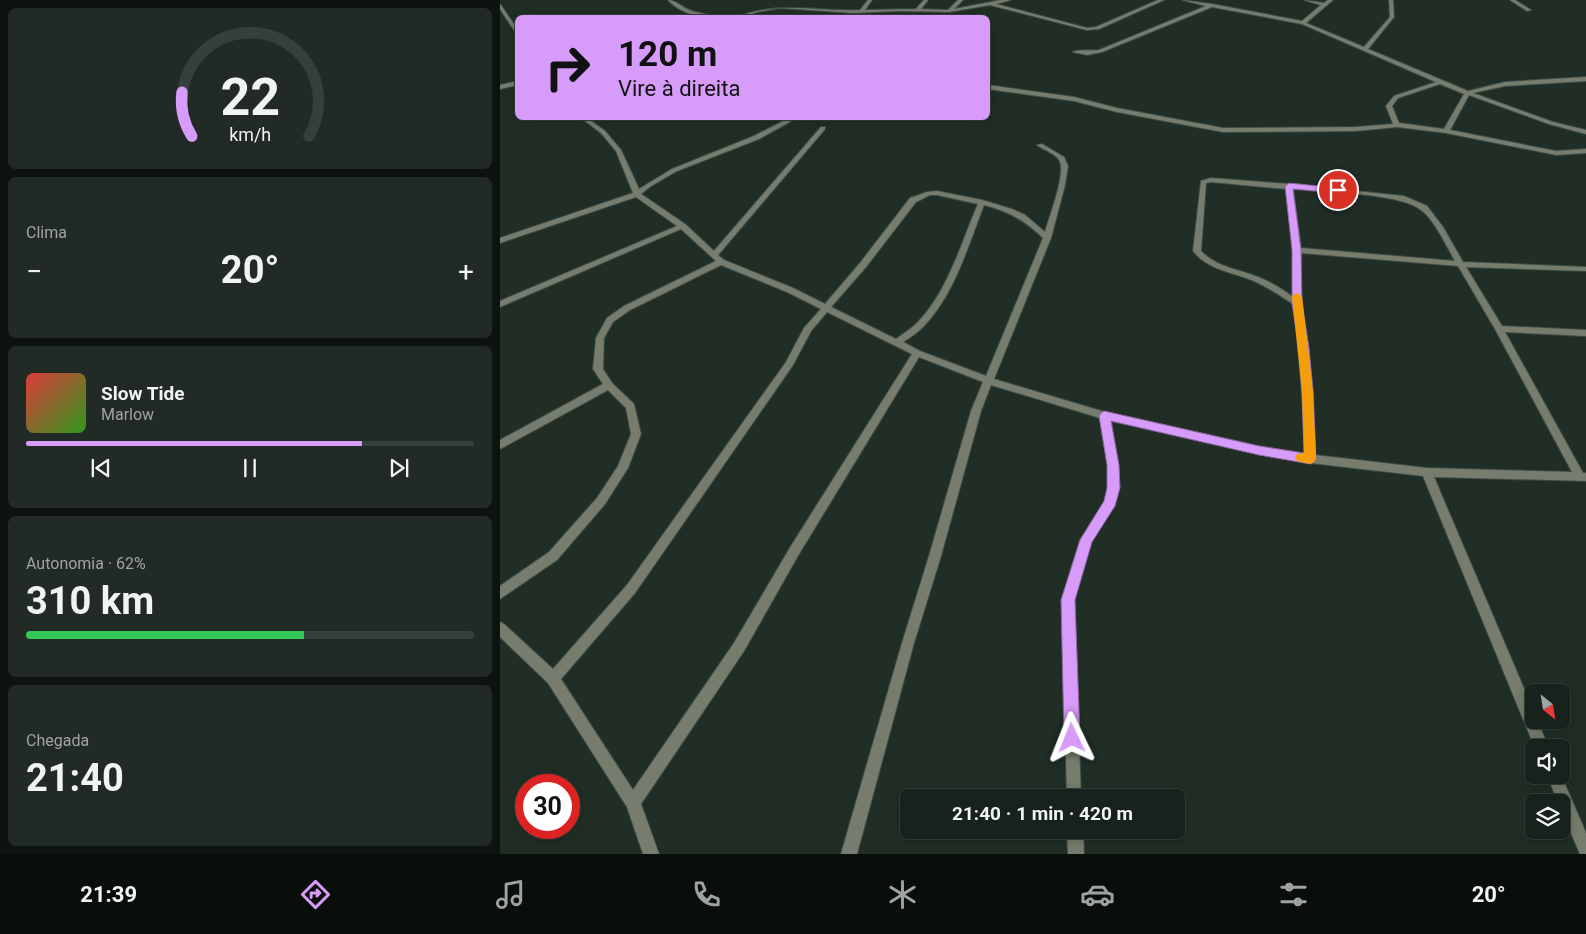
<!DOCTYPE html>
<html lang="pt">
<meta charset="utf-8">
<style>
:root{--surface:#18221c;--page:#212a25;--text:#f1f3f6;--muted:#9fa4a3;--line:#363f3b;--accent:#d79bf9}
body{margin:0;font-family:Roboto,sans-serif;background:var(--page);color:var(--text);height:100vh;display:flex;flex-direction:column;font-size:19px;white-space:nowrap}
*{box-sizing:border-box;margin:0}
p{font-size:16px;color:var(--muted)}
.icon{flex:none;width:28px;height:28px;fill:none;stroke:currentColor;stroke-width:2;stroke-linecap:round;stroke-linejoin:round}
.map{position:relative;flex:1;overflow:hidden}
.side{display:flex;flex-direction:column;gap:8px;padding:8px;background:#0d130f;width:500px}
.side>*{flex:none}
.top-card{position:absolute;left:15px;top:15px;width:475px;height:105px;border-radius:8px;box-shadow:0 2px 12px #0003,0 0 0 1px var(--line);background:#d79bf9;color:#111;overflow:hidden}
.needle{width:32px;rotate:150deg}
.controls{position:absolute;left:1025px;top:684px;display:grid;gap:10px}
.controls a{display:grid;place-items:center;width:45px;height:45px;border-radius:8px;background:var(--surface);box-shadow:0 2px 12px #0003,0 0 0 1px var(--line);font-size:25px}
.speed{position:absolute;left:15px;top:774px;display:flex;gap:10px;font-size:25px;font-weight:700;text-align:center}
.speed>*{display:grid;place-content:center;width:65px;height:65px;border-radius:50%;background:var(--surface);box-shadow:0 2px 12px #0003,0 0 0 1px var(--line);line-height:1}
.speed .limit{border:8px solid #d22;background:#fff;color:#111}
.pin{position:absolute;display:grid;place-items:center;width:42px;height:42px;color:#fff;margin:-21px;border:2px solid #fff;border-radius:50%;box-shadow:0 1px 5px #0007}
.me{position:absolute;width:55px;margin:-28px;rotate:358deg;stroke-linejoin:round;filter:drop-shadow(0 0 4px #0008)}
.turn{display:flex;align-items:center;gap:18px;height:105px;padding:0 20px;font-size:22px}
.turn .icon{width:65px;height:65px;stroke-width:2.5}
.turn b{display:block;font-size:35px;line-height:42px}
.big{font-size:38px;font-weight:700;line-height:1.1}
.side .card{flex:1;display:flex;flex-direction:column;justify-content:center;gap:8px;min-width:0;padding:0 18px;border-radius:8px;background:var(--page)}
.side .dial{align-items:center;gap:0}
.dial svg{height:130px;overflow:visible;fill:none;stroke:var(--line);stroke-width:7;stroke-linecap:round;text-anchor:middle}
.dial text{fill:var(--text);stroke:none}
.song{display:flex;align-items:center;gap:15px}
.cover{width:60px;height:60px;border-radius:8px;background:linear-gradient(135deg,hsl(0 70% 55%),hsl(110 70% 35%))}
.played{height:5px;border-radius:2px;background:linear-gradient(90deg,var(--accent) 75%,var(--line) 75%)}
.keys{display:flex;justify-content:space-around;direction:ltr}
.heat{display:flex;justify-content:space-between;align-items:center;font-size:28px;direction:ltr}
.charge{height:8px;border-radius:4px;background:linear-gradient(90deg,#34c759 62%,var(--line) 0)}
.trip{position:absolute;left:400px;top:789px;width:285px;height:50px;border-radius:8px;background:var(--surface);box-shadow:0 2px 12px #0003,0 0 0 1px var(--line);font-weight:700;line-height:50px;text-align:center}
.tab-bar{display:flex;height:80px;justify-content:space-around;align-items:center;background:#0a0e0b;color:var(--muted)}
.tab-bar .icon{width:35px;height:35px}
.tab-bar .active{color:var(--accent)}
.tab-bar b{font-size:22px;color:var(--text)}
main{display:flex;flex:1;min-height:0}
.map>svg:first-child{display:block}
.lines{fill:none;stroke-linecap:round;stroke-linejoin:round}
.minor-casing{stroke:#3f4c45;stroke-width:2}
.minor{fill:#767c6e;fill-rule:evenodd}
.route{fill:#d79bf9;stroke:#8c65a2}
.slow{fill:#f59e0b}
</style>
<main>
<section class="side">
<div class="card dial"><svg viewBox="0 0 100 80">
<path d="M14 69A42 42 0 1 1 86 69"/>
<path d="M14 69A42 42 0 0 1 8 42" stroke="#d79bf9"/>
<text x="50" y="56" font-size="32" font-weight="700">22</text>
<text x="50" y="72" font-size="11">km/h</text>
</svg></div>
<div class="card"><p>Clima</p>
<div class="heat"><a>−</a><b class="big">20°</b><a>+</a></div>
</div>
<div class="card">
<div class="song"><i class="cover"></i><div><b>Slow Tide</b><p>Marlow</p></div></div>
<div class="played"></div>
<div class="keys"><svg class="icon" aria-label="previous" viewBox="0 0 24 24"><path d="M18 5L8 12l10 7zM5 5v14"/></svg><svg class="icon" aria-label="pause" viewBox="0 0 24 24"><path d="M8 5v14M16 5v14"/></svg><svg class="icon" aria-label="next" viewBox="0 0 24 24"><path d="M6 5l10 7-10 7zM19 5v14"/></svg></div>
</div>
<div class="card"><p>Autonomia · 62%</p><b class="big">310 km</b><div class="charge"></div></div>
<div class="card"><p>Chegada</p><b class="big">21:40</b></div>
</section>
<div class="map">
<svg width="1086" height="854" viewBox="0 0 1086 854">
<rect width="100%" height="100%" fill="#202e26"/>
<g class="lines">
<defs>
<g id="minor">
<path d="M168 0C175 0 182 7 189 10 200 14 211 14 221 18 202 18 182 15 168 0Z"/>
<path d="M368 0H372L365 10 416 9 424 0H428L421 9 448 10 458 0H463L454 9 501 0H511L496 4 587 28 596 27 658 0H664L599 29 587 30 490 5 449 12 399 11 353 13 280 8 257 12 243 18H235C278 0 316 12 360 10Z"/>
<path d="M682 0 712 4 802 21 821 5 804 0 824 3 828 0H833L806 23 864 47 890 17 889 0H893L894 17 868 49 968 91 1005 82 1086 77V81L1005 86 973 93 1053 122 1086 130V134L1049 124 969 95 950 130 1056 151 1086 149V153L1056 155 946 133 897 127 856 131 723 132 617 112 574 101 488 89V85L574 97 617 108 723 128 856 127 893 124 886 106 894 96 936 82 802 24 712 7 602 52 587 55 573 52C580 49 591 51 599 50L706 6ZM940 84 964 94 944 129 899 123 892 106 898 98Z"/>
<path d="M1010 0H1015L1031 10 1027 11Z"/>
<path d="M0 4 18 30V36L0 9Z"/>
<path d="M18 81V85L0 89V85Z"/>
<path d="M81 118H87L105 131 121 150 139 189 172 169 254 136 289 118H295L288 123 259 139 177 171 151 186 141 194 185 224 214 251 321 127H325V129L218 255 224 260 293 288 325 304 360 263 410 198 427 192 437 191 482 200 512 209 525 215 545 232C549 217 567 172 559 160 555 153 543 150 537 145L542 144 564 157 568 166 565 185 551 238 494 379 605 412 759 446 805 454C803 403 800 354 793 304 781 296 769 288 756 282 734 272 709 271 693 251L701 181 711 178 789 184 904 196 927 206 943 227 963 262 1086 267V271L966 267 1002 326 1086 330V336L1005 332 1083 473H1086V481L934 477 1034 712V720H1037L1049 748H1035L923 476 810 463 759 454 611 421 618 465V488L615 503 591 542 574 600 581 798H567L562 600 580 540 605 502 608 488V465L600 418 491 385 481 411 441 556 414 643 357 854H341L402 643 429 556 471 411 483 382 419 357 299 554 244 651 141 804 159 854H143L127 807 48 683 0 637V622L4 624 53 669 127 585 286 362 304 328 321 309 287 292 221 265 130 310 113 322 104 338 103 369 112 383 134 404 141 434 128 468 105 504 57 560 0 599V586L49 552 97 498 118 466 131 434 126 408 108 390 0 449V440L103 384 93 369 96 338 107 318 124 306 216 261 181 229 0 307V301L177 226 136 197 0 243V238L133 193 116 151 101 133ZM711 182 786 189 793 250V297C782 289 771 282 758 277 738 269 716 267 701 251L706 183ZM793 189C822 192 901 193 921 210 934 219 947 247 955 261L801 248ZM430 195H437L478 204C461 243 448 291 418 322 411 329 403 334 396 339L331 307 366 267 416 202ZM484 205C508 211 526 221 543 238L486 376 420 351 403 342C411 337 418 332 424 326 455 293 468 246 484 205ZM801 253 958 266 995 329 1072 472 927 468 815 455 813 392 808 348 801 303ZM327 312 412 354 291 546 234 643 133 790 61 679 135 593 293 365 311 331Z"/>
<path d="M1047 775H1061L1086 833V854H1080L1061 810V802H1058Z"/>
<path d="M567 830H583L584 854H568Z"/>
</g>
</defs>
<use href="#minor" class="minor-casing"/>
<use href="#minor" class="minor"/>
</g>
<path class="route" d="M789 183 838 188 842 190 838 193 793 189 801 250 802 303 809 348 813 392 816 459 814 462 810 464 759 455 611 421 619 465 620 488 615 506 592 542 575 600 580 738 578 744 572 746 567 744 564 738 561 600 580 540 604 501 607 488V465L599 416 601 413 604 411 759 446 804 453 802 392 799 348 792 303V250L785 186Z"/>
<path class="slow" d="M797 293 802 296 813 392 816 459 814 462 810 464 797 461 795 457 797 454 804 453 802 392 792 296Z"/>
</svg>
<div class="controls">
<a><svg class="needle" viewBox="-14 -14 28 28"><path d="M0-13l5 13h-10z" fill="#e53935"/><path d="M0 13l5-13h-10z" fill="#9fa4a3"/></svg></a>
<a><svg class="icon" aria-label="sound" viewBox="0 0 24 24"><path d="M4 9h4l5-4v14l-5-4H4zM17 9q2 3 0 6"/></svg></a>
<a><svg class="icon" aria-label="layers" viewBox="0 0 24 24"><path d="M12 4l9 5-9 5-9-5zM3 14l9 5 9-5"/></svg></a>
</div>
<div class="speed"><div class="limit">30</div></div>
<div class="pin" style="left:838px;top:190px;background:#d93025"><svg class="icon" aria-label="arrive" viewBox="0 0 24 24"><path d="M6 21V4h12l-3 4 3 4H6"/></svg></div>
<svg class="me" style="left:572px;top:738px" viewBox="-20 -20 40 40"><path d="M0-17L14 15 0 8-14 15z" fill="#d79bf9" stroke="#fff" stroke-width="4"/></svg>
<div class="trip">21:40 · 1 min · 420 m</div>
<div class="top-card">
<div class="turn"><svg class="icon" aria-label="right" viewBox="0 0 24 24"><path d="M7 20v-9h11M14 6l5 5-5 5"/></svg><div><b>120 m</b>Vire à direita</div></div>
</div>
</div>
</main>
<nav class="tab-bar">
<b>21:39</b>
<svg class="icon active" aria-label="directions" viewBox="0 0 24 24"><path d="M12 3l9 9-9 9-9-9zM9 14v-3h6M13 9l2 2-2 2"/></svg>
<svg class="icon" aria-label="music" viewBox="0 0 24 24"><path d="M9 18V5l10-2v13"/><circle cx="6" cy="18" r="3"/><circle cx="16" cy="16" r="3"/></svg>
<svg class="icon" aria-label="phone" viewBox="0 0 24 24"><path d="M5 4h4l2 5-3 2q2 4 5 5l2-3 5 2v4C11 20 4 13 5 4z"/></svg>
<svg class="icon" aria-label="climate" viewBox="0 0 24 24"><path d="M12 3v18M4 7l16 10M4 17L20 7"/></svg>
<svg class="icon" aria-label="car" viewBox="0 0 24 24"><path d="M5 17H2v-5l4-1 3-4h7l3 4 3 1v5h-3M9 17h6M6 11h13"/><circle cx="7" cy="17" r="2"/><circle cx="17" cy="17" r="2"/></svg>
<svg class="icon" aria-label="filters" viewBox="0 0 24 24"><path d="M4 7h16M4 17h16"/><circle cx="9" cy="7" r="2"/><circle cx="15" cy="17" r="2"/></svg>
<b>20°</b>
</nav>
